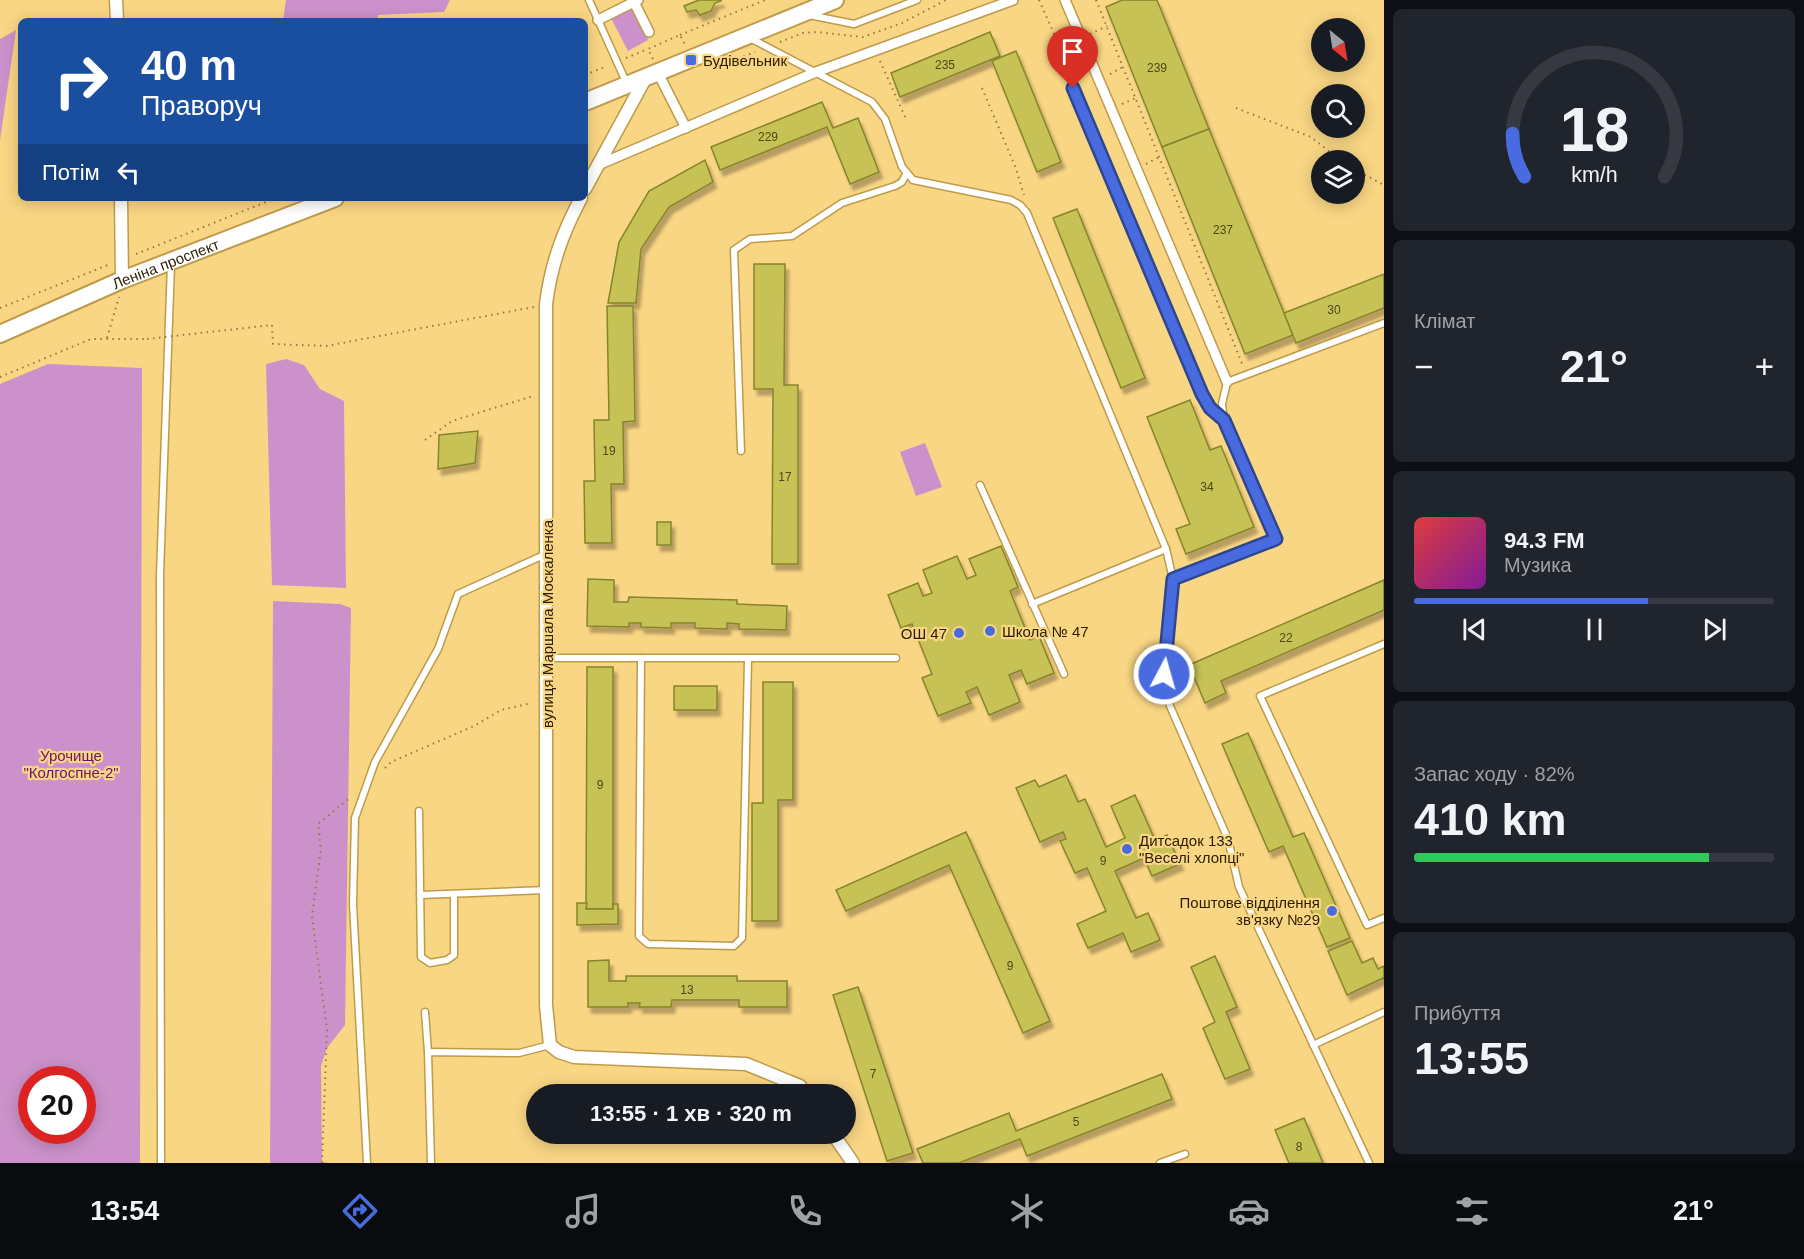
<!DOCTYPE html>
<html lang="uk">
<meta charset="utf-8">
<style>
:root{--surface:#171b24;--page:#20242c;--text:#f1f3f6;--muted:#9ea1a6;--line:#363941;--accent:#486cdf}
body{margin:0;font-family:Arial,sans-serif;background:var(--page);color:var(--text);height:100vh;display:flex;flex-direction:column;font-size:22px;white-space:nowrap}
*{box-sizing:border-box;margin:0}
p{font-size:20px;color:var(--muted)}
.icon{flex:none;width:33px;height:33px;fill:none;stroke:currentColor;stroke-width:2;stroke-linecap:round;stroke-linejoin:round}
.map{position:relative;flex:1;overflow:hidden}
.sheet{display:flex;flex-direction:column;gap:9px;padding:9px;background:#0d0f14;width:420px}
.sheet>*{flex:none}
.banner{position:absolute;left:18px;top:18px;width:570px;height:183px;border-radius:9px;box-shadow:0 3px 15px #0003;background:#1a4fa0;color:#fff;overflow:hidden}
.needle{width:39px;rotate:150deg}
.buttons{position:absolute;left:1311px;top:18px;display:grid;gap:12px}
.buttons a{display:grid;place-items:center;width:54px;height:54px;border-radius:50%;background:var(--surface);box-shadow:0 3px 15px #0003;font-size:30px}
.speed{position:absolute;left:18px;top:1066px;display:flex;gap:12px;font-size:30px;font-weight:700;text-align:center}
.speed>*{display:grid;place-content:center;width:78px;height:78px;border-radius:50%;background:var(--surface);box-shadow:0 3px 15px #0003;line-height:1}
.speed .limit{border:9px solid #d22;background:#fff;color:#111}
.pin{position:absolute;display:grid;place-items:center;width:51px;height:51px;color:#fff;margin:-62px -26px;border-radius:50% 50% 50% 0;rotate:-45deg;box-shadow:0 0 6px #0007}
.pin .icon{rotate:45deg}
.me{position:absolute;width:66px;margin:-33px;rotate:6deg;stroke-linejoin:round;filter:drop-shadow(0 0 4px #0008)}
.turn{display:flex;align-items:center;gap:21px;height:126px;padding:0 24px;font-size:27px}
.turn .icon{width:78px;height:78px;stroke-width:2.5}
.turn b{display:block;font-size:42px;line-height:51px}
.then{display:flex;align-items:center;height:57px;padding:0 24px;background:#0003;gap:12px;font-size:22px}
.big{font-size:45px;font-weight:700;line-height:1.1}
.sheet .widget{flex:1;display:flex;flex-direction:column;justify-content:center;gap:9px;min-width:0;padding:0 21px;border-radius:9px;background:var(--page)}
.sheet .dial{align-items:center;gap:0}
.dial svg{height:156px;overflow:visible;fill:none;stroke:var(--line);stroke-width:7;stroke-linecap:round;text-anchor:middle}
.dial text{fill:var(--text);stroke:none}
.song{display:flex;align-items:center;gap:18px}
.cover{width:72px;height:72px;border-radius:9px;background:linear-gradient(135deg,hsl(0 70% 55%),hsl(290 70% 35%))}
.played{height:6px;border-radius:3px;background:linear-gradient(90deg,var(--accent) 65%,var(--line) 65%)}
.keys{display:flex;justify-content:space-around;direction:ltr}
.heat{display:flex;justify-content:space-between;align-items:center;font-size:33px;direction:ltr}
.charge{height:9px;border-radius:4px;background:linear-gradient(90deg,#34c759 82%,var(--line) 0)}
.trip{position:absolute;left:526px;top:1084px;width:330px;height:60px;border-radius:30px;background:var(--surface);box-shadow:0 3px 15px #0003;font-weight:700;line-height:60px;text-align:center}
.dock{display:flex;height:96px;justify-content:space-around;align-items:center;background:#090b0e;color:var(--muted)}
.dock .icon{width:42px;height:42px}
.dock .on{color:var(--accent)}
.dock b{font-size:27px;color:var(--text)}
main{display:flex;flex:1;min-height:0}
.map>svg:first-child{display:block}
.green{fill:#cc91cb;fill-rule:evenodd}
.building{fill:#c6c256;stroke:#87842c;stroke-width:1.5;filter:url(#shadow)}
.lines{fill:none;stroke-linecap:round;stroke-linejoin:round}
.service-casing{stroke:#bd9b49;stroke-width:9}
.pedestrian-casing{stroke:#bd9b49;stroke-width:12}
.minor-casing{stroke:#bd9b49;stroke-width:15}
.secondary-casing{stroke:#bd9b49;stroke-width:20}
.path{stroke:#927a42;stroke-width:2;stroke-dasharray:1.5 4.5;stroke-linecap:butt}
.service{stroke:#fff;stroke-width:6}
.pedestrian{stroke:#fff;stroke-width:9}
.minor{stroke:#fff;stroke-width:12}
.secondary{stroke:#fff;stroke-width:16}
.path-bridge{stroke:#927a42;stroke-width:2;stroke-dasharray:1.5 4.5;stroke-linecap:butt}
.route-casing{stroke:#2f4691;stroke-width:15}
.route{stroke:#486cdf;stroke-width:10}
.poi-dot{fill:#486cdf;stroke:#f9d684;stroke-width:2}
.labels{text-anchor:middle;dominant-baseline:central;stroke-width:4.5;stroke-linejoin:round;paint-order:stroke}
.number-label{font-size:12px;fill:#514616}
.poi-label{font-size:15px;fill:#2a1d00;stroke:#f9d684;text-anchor:start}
.street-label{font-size:15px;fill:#2a1d00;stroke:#f9d684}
.park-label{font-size:15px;fill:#6c116e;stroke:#f9d684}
</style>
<main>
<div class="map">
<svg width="1384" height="1163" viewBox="0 0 1384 1163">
<defs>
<filter id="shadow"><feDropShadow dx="3.5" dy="6" stdDeviation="1.5" flood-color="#0004"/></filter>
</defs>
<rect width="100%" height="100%" fill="#f9d684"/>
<g class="green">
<path d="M286 0H450L444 12 378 15V21H283Z"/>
<path d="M633 3 648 40 628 51 610 16Z"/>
<path d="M16 30 0 140V39Z"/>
<path d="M286 359 304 365 320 389 344 401 346 588 272 585 266 364Z"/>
<path d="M48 364 142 368 140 1163H0V384ZM32 1080H82V1131H32Z"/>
<path d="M925 443 942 487 916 496 900 452Z"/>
<path d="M273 601 340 604 351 608 345 1025 327 1048 321 1066 322 1162 329 1163H270Z"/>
</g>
<g class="building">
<path d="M699 0H721V1L715 3 711 11 700 15 696 10 687 12 684 6Z"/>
<path d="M1122 0H1157L1209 129 1162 147 1106 7Z"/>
<path d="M990 32 1000 56 900 97 891 73Z"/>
<path d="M1016 51 1061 162 1037 172 992 61Z"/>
<path d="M822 102 833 128 858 118 879 172 850 184 827 127 720 170 711 147Z"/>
<path d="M1209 129 1293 335 1245 354 1162 147Z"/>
<path d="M705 160 713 182 669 207 641 249 636 303H608L619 242 649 191Z"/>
<path d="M1077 209 1145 378 1121 388 1053 218Z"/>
<path d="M754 264H785L784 385H798V564H772L773 389H754Z"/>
<path d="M1384 274V308L1296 343 1284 313Z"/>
<path d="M607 306H633L635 421 623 422 624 484H611L612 543H585L584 481H595L594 420H609Z"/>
<path d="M1190 400 1210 450 1221 446 1254 527 1186 554 1176 529 1190 524 1147 417Z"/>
<path d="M478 431 475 463 438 469 439 435Z"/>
<rect x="657" y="522" width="14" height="23"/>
<path d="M1001 546 1018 587 1010 591 1030 640 1039 636 1054 673 1027 684 1021 670 1009 675 1020 702 989 715 977 687 966 692 971 703 938 716 922 678 932 674 912 624 901 628 888 595 918 583 923 596 932 593 923 570 957 556 967 579 976 575 969 559Z"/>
<path d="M588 579 614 580V602H628L629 597 737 600V604L787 606 786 630 739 629V624L727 623V629L695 628V623H671V628L641 627V623H629V627L587 626Z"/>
<path d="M1384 580V610L1221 681 1226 693 1205 703 1189 665Z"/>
<path d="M587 667H613V909H586Z"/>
<path d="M763 682H793V800H778V921H752V803H763Z"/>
<rect x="674" y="686" width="43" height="24"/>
<path d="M1248 733 1293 837 1304 833 1350 938 1327 947 1283 846 1269 852 1222 744Z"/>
<path d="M1066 775 1078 802 1085 799 1106 847 1125 838 1111 806 1135 795 1155 840 1167 835 1180 864 1152 876 1144 858 1115 871 1136 918 1148 913 1160 940 1131 952 1123 933 1088 948 1077 924 1106 911 1087 868 1075 873 1060 841 1066 839 1063 832 1040 842 1016 788 1035 780 1039 787Z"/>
<path d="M966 832 1050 1021 1023 1033 949 865 846 911 836 890Z"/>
<path d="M577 903H587L586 909H613V904H618V924L577 925Z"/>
<path d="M1352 941 1362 963 1373 958 1378 969 1384 966V980L1383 978 1347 995 1328 951Z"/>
<path d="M1215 956 1237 1007 1226 1012 1250 1069 1225 1079 1203 1028 1215 1022 1191 967Z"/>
<path d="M609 960V981H626V976H737V981H787V1007H739V1000H672L671 1007H639L640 1003H628V1007H588V961Z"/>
<path d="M858 987 913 1153 887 1161 833 995Z"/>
<path d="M1162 1074 1172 1099 1027 1156 1020 1139 959 1163H923L917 1149 1009 1113 1016 1131Z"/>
<path d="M1304 1118 1323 1163H1289L1275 1130Z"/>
</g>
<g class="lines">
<defs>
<g id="service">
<path d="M589 0 627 84"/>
<path d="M809 15 854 24 917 0"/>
<path d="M750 38 872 102 885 119 902 167 913 180 1011 200 1020 205 1027 213 1166 549 1173 579 1164 673 1166 691 1170 706 1228 839 1239 887 1369 1163"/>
<path d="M1073 88 1202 394 1210 408 1224 419"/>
<path d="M741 451 734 250 750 239 792 236 842 203 895 186 902 182 906 174"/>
<path d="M980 485 1064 674"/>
<path d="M1173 579 1276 539 1224 420 1222 404 1227 382 1384 323"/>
<path d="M1032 604 1166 549"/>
<path d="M1384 644 1260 696 1367 925 1384 918"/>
<path d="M547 658H896"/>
<path d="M641 658 639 936 648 944 734 946 742 938 748 659"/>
<path d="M419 811 421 957 430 963 447 960 454 955V895"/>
<path d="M420 895 546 890"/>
<path d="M425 1012 428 1052"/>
<path d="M1313 1045 1384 1012"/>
<path d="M161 1163 160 575 171 264"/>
<path d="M367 1163 353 904 355 818 375 762 438 649 458 594 546 554"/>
<path d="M431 1163 428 1052 519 1053 550 1045"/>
<path d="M1160 1163 1185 1154"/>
</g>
<g id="pedestrian">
<path d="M1065 0 1227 382"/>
<path d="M634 2 649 32"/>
<path d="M598 20 638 0"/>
<path d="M658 73 686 128"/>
<path d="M598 165 816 72 1013 0"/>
</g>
<g id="minor">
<path d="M116 0 117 21"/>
<path d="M585 189 645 79"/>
<path d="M121 198 122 280"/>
<path d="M581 198C562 234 551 265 546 304V1005L550 1045 559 1052 574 1057 746 1064 800 1086 806 1095"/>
<path d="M833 1134 853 1163"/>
</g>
<g id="secondary">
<path d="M585 102 835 0"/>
<path id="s1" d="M0 334 122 280 335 198"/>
</g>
</defs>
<use href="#service" class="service-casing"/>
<use href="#pedestrian" class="pedestrian-casing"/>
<use href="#minor" class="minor-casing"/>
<use href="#secondary" class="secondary-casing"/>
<g class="path">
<path d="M1039 0 1069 67 1072 80"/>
<path d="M1096 0 1243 366"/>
<path d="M1090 34 1107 26"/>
<path d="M680 35 765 0"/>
<path d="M780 42 803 33 816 32 863 37 902 23 946 0"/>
<path d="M626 58 648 49"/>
<path d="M653 59 648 49 680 35 685 45"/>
<path d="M880 61 906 119"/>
<path d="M721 65 755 52"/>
<path d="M1110 74 1123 67"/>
<path d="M585 75 607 66"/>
<path d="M982 88 1015 166 1024 195"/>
<path d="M1122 104 1136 98"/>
<path d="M1236 108 1311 137 1340 160"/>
<path d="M1146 164 1159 157"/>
<path d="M1354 169 1384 185"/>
<path d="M136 254 276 198"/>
<path d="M0 308 108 265"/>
<path d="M272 325 273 344 326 346 534 307"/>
<path d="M107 338 119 297"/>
<path d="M0 377 91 339H147"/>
<path d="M425 440 452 421 533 396"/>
<path d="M385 768 391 762 474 726 501 710 532 703"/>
<path d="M322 1163 327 1030 312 916 321 849 318 824 351 797"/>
</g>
<use href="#service" class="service"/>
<use href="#pedestrian" class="pedestrian"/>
<use href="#minor" class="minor"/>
<use href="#secondary" class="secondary"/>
<path class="path-bridge" d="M147 339 272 325"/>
</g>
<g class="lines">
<defs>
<path id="route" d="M1073 88 1202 394 1210 408 1224 420 1276 539 1173 579 1164 674"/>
</defs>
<use href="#route" class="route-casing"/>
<use href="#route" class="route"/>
</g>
<g class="poi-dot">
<rect x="685" y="54" width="12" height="12" rx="3"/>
<circle cx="990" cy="631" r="6"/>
<circle cx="959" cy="633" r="6"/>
<circle cx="1127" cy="849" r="6"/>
<circle cx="1332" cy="911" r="6"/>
</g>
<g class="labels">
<g class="number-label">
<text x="945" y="65">235</text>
<text x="1157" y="68">239</text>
<text x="768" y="137">229</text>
<text x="1223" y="230">237</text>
<text x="1334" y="310">30</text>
<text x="609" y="451">19</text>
<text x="785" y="477">17</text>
<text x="1207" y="487">34</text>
<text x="1286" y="638">22</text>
<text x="600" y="785">9</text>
<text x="1103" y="861">9</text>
<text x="1010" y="966">9</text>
<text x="687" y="990">13</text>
<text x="873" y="1074">7</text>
<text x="1076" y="1122">5</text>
<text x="1299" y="1147">8</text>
</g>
<g class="poi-label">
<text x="703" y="60">Будівельник</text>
<text x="1002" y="631">Школа № 47</text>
<text x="947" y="633" text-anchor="end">ОШ 47</text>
<text x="1139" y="840">Дитсадок 133<tspan x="1139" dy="17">"Веселі хлопці"</tspan></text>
<text x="1320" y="902" text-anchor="end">Поштове відділення<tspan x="1320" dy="17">зв'язку №29</tspan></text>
</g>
<g class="street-label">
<text stroke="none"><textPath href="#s1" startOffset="180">Леніна проспект</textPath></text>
<text transform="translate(547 624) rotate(-90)">вулиця Маршала Москаленка</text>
</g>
<g class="park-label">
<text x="71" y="755">Урочище<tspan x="71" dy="17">"Колгоспне-2"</tspan></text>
</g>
</g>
</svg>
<div class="buttons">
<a><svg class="needle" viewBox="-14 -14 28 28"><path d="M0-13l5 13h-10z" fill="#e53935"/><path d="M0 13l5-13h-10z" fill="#9ea1a6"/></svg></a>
<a><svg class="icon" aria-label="search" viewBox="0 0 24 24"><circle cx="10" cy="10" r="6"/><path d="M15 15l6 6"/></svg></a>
<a><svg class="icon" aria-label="layers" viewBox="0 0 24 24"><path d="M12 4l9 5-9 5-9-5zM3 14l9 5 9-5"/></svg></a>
</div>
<div class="speed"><div class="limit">20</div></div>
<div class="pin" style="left:1073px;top:88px;background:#d93025"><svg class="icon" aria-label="arrive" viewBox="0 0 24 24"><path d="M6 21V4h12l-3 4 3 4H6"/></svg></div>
<svg class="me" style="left:1164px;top:674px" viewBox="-20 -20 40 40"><circle r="17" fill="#486cdf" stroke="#fff" stroke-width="3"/><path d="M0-11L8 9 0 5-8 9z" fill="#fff"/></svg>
<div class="trip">13:55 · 1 хв · 320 m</div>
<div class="banner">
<div class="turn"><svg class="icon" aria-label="right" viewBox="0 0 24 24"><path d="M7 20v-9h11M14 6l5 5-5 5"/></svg><div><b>40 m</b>Праворуч</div></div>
<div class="then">Потім<svg class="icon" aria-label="left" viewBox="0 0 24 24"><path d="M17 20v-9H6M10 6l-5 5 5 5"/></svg></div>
</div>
</div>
<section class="sheet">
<div class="widget dial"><svg viewBox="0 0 100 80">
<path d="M14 69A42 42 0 1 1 86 69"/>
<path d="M14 69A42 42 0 0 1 8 47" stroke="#486cdf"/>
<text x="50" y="56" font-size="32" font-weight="700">18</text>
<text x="50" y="72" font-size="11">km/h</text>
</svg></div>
<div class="widget"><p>Клімат</p>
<div class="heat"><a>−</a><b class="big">21°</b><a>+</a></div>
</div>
<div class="widget">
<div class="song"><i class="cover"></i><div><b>94.3 FM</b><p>Музика</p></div></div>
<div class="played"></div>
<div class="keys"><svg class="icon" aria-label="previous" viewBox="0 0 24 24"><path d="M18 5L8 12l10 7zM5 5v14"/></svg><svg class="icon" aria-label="pause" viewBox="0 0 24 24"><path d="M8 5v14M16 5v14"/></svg><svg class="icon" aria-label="next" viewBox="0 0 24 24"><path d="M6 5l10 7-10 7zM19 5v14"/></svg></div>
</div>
<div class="widget"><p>Запас ходу · 82%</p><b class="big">410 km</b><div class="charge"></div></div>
<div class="widget"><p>Прибуття</p><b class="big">13:55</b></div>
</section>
</main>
<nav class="dock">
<b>13:54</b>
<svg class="icon on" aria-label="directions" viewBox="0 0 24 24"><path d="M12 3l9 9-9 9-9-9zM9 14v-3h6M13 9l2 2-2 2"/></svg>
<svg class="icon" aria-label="music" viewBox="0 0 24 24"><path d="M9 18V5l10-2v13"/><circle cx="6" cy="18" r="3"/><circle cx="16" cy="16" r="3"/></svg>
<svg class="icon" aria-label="phone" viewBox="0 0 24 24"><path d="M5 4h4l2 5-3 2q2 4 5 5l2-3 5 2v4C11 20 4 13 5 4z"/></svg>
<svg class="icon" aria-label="climate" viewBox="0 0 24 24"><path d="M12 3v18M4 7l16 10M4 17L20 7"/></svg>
<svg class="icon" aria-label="car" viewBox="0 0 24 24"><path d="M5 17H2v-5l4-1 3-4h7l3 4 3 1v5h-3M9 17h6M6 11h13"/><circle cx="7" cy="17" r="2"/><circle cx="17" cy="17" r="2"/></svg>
<svg class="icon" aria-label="filters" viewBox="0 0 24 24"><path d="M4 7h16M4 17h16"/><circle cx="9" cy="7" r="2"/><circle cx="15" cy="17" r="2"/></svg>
<b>21°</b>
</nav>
